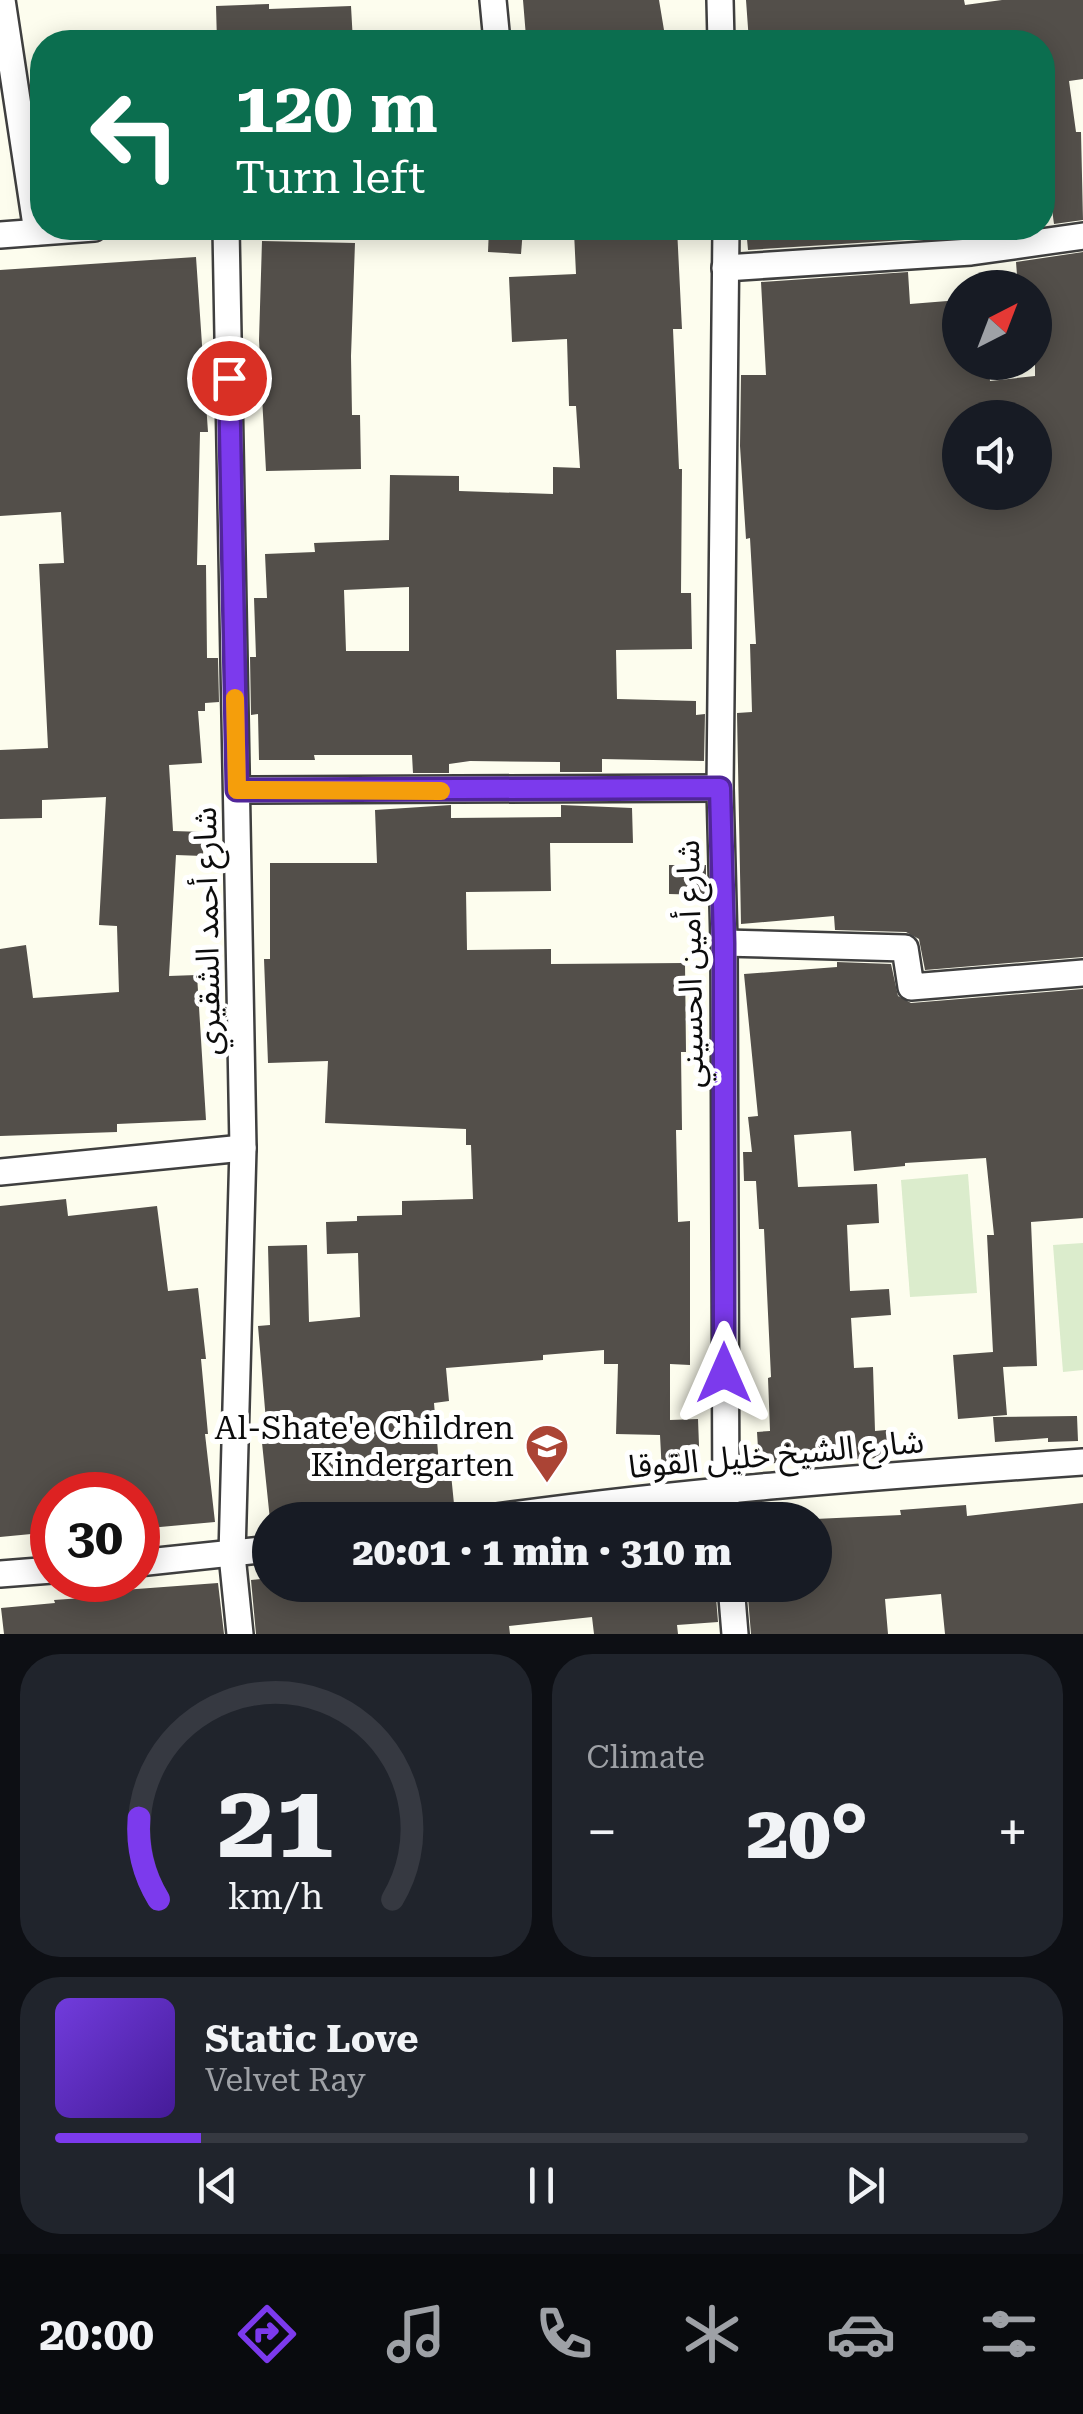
<!DOCTYPE html>
<meta charset="utf-8">
<style>
:root{--surface:#171b24;--page:#20242c;--text:#f1f3f6;--muted:#9ea1a6;--line:#363941;--accent:#7c3aed}
body{margin:0;font-family:"Roboto Serif","Noto Sans Arabic",serif;background:var(--page);color:var(--text);height:100vh;display:flex;flex-direction:column;font-size:38px;white-space:nowrap}
*{box-sizing:border-box;margin:0}
p{font-size:32px;color:var(--muted)}
.icon{flex:none;width:55px;height:55px;fill:none;stroke:currentColor;stroke-width:2;stroke-linecap:round;stroke-linejoin:round}
.map{position:relative;height:1634px;overflow:hidden}
.panel{display:flex;flex-direction:column;gap:20px;padding:20px;background:#0d0f14;flex:1}
.panel>*{flex:none}
.top-card{position:absolute;left:30px;top:30px;width:1025px;height:210px;border-radius:40px;box-shadow:0 5px 25px #0003;background:#0b6e4f;color:#fff;overflow:hidden}
.needle{width:65px;rotate:42deg}
.controls{position:absolute;left:942px;top:270px;display:grid;gap:20px}
.controls a{display:grid;place-items:center;width:110px;height:110px;border-radius:50%;background:var(--surface);box-shadow:0 5px 25px #0003;font-size:50px}
.speed{position:absolute;left:30px;top:1472px;display:flex;gap:20px;font-size:50px;font-weight:700;text-align:center}
.speed>*{display:grid;place-content:center;width:130px;height:130px;border-radius:50%;background:var(--surface);box-shadow:0 5px 25px #0003;line-height:1}
.speed .limit{border:15px solid #d22;background:#fff;color:#111}
.pin{position:absolute;display:grid;place-items:center;width:85px;height:85px;color:#fff;margin:-42px;border:5px solid #fff;border-radius:50%;box-shadow:0 2px 10px #0007}
.me{position:absolute;width:110px;margin:-55px;rotate:0deg;stroke-linejoin:round;filter:drop-shadow(0 0 8px #0008)}
.turn{display:flex;align-items:center;gap:35px;height:210px;padding:0 40px;font-size:45px}
.turn .icon{width:130px;height:130px;stroke-width:2.5}
.turn b{display:block;font-size:70px;line-height:85px}
.big{font-size:75px;font-weight:800;line-height:1.1}
.panel .card{flex:1;display:flex;flex-direction:column;justify-content:center;gap:15px;min-width:0;padding:0 35px;border-radius:40px;background:var(--page)}
.panel .dial{align-items:center;gap:0}
.dial svg{height:260px;overflow:visible;fill:none;stroke:var(--line);stroke-width:7;stroke-linecap:round;text-anchor:middle}
.dial text{fill:var(--text);stroke:none}
.song{display:flex;align-items:center;gap:30px}
.cover{width:120px;height:120px;border-radius:15px;background:linear-gradient(135deg,hsl(260 70% 55%),hsl(260 70% 35%))}
.played{height:10px;border-radius:5px;background:linear-gradient(90deg,var(--accent) 15%,var(--line) 15%)}
.keys{display:flex;justify-content:space-around;direction:ltr}
.heat{display:flex;justify-content:space-between;align-items:center;font-size:55px;direction:ltr}
.panel .tiles{flex:1;display:grid;gap:20px;grid-template-columns:1fr 1fr}
.card:last-child{grid-column:span 2}
.trip{position:absolute;left:252px;top:1502px;width:580px;height:100px;border-radius:50px;background:var(--surface);box-shadow:0 5px 25px #0003;font-weight:800;line-height:100px;text-align:center}
.tabs{display:flex;height:160px;justify-content:space-around;align-items:center;background:#090b0e;color:var(--muted)}
.tabs .icon{width:70px;height:70px}
.tabs .selected{color:var(--accent)}
.tabs b{font-size:45px;color:var(--text)}
.map>svg:first-child{display:block}
.pitch{fill:#dbeccc}
.building{fill:#534f4a;fill-rule:evenodd}
.lines{fill:none;stroke-linecap:round;stroke-linejoin:round}
.street-casing{stroke:#3f3f3f;stroke-width:30}
.street{stroke:#fff;stroke-width:25}
.route-casing{stroke:#51269a;stroke-width:25}
.route{stroke:#7c3aed;stroke-width:18}
.slow{stroke:#f59e0b;stroke-width:18}
.labels{text-anchor:middle;dominant-baseline:central;stroke-width:10;stroke-linejoin:round;paint-order:stroke}
.street-label{font-size:32px;fill:#0c0c0c;stroke:#fff}
.poi-label{font-size:32px;fill:#0c0c0c;stroke:#fff;text-anchor:end}
</style>
<div class="map">
<svg width="1083" height="1634" viewBox="0 0 1083 1634">
<rect width="100%" height="100%" fill="#fdfdee"/>
<g class="pitch">
<path d="M968 1174 977 1293 910 1297 901 1180Z"/>
<path d="M1083 1243V1370L1063 1372 1053 1245Z"/>
</g>
<g class="building">
<path d="M523 0H659L666 42H602L600 33 526 37Z"/>
<path d="M746 0H964L965 5 1002 0H1083V79L1069 81 1076 132H1081L1083 220 1054 224 1051 202 1042 203V42H749Z"/>
<path d="M269 4V9L351 6 353 42H217L216 6Z"/>
<path d="M489 228 523 229 521 254 488 252Z"/>
<path d="M677 228 682 329H673L679 469H682L681 593H691L692 649 616 650 617 699 696 701V715L705 714 704 761 602 759V772H560V762L470 761 449 764V773H413L412 755H314L315 760H259L258 714 251 715 250 657H256L254 598H267L265 554 315 552 314 543 389 540 390 475 459 476V491L553 494V467L580 468 576 406H569L567 339 512 342 509 277 576 274 574 232ZM409 587V651H346L344 590Z"/>
<path d="M746 228H904L905 240 748 250Z"/>
<path d="M262 241 355 243 351 356 352 415H360L361 469 266 471 259 340Z"/>
<path d="M1083 252V957L925 970 919 939 906 932 835 930 834 916 741 924 737 713 752 712 750 644H756L750 538 746 539 740 446 741 375H766L761 282 908 272 910 304 960 300V362H988L990 381 1035 376V288H1018L1016 262ZM960 418H1035V492H960Z"/>
<path d="M196 257 208 432H200L197 565H206L207 658H218L219 702 205 703V711H198L202 763 169 765 173 831 204 832 203 856 176 855 169 976 197 975 206 1120 117 1124V1132L0 1136V949L26 945 33 998 119 992 117 926 99 925 106 797 42 800V818L0 819V750L48 748 39 564 64 563 61 512 0 516V270Z"/>
<path d="M451 805V818L561 817V805L632 808 633 843H550L551 891 466 892 467 950 551 949V964L685 963 686 1052H681L682 1130H676L678 1222 690 1221V1365L670 1364V1420L698 1419 700 1472 662 1474 660 1435 616 1434 618 1364H604V1350L543 1355V1360L446 1368 449 1401 434 1403 439 1465 450 1464 455 1514 398 1520H270L261 1433H267L258 1326 270 1325 268 1246 307 1245 309 1322 360 1317 358 1253 327 1254 326 1222 357 1221V1216L402 1215V1201L473 1199 471 1145H466V1129L325 1123 328 1061 268 1063 264 959H270V863H377L375 810Z"/>
<path d="M669 865H706V895L669 894Z"/>
<path d="M837 962 891 964 898 996 911 1003 1083 989V1218L1031 1222 1037 1366 1003 1367 1007 1415 958 1419 953 1355 993 1352 987 1235H994L986 1158 905 1163V1166L854 1171 851 1131 794 1135 798 1187 877 1184 879 1223 847 1225 850 1291 889 1289 891 1315 851 1318 854 1368 873 1367 875 1431 897 1429 900 1457 759 1464 757 1432 770 1431 768 1378 771 1377 764 1229H759L756 1181H744L743 1152H752L748 1117 758 1116 744 974 837 967Z"/>
<path d="M66 1199 68 1216 157 1206 168 1291 198 1288 206 1359H201L208 1434H205L215 1522 138 1529V1495H52V1532L0 1537V1206Z"/>
<path d="M1077 1416 1078 1441 1048 1442V1438L995 1442 993 1417Z"/>
<path d="M1083 1503V1634H945L941 1594 885 1599 888 1634H751L747 1585H815V1519L901 1515 900 1510 966 1505 967 1516Z"/>
<path d="M270 1578V1585H715L718 1622 677 1625 678 1634H594L592 1617 509 1626 510 1634H256L251 1580Z"/>
<path d="M218 1583 224 1634H4L1 1608 55 1603 54 1600 124 1595 123 1590Z"/>
</g>
<g class="lines">
<defs>
<g id="street">
<path d="M2 0 37 232"/>
<path d="M493 0 497 42"/>
<path d="M720 0 721 42"/>
<path d="M226 228 243 1148 232 1555 240 1634"/>
<path d="M726 228 720 788 724 943 726 1520"/>
<path d="M0 235 94 228"/>
<path d="M725 268 971 252 1083 236"/>
<path d="M237 790 720 788"/>
<path d="M724 943 905 948 911 987 1083 973"/>
<path d="M0 1172 243 1148"/>
<path d="M476 1520C677 1491 880 1476 1083 1462"/>
<path d="M138 1563 270 1549"/>
<path d="M0 1574 52 1570"/>
<path d="M731 1585 735 1634"/>
</g>
</defs>
<use href="#street" class="street-casing"/>
<use href="#street" class="street"/>
</g>
<g class="lines">
<defs>
<path id="route" d="M229 378 237 790 720 788 724 943V1373"/>
</defs>
<use href="#route" class="route-casing"/>
<use href="#route" class="route"/>
<path class="slow" d="M235 698 237 790 441 791"/>
</g>
<defs>
<symbol id="school-pin" viewBox="-11 -11 22 30"><path d="M0 17L-7.5 6A9.5 9.5 0 1 1 7.5 6Z" fill="#ab4435" stroke="#fff"/><path d="M0-5L7-2L0 1L-7-2ZM-4 1L0 2.5L4 1V4Q0 6-4 4Z" fill="#fff"/></symbol>
</defs>
<g fill-rule="evenodd">
<use href="#school-pin" x="522" y="1421" width="50" height="68"/>
</g>
<g class="labels">
<g class="street-label">
<text transform="translate(207 931) rotate(-91)">شارع أحمد الشقيري</text>
<text transform="translate(690 964) rotate(-91)">شارع أمين الحسيني</text>
<text transform="translate(776 1454) rotate(-5)">شارع الشيخ خليل القوقا</text>
</g>
<g class="poi-label">
<text x="514" y="1428">Al-Shate'e Children<tspan x="514" dy="37">Kindergarten</tspan></text>
</g>
</g>
</svg>
<div class="controls">
<a><svg class="needle" viewBox="-14 -14 28 28"><path d="M0-13l5 13h-10z" fill="#e53935"/><path d="M0 13l5-13h-10z" fill="#9ea1a6"/></svg></a>
<a><svg class="icon" aria-label="sound" viewBox="0 0 24 24"><path d="M4 9h4l5-4v14l-5-4H4zM17 9q2 3 0 6"/></svg></a>
</div>
<div class="speed"><div class="limit">30</div></div>
<div class="pin" style="left:229px;top:378px;background:#d93025"><svg class="icon" aria-label="arrive" viewBox="0 0 24 24"><path d="M6 21V4h12l-3 4 3 4H6"/></svg></div>
<svg class="me" style="left:724px;top:1373px" viewBox="-20 -20 40 40"><path d="M0-17L14 15 0 8-14 15z" fill="#7c3aed" stroke="#fff" stroke-width="4"/></svg>
<div class="trip">20:01 · 1 min · 310 m</div>
<div class="top-card">
<div class="turn"><svg class="icon" aria-label="left" viewBox="0 0 24 24"><path d="M17 20v-9H6M10 6l-5 5 5 5"/></svg><div><b>120 m</b>Turn left</div></div>
</div>
</div>
<section class="panel">
<div class="tiles">
<div class="card dial"><svg viewBox="0 0 100 80">
<path d="M14 69A42 42 0 1 1 86 69"/>
<path d="M14 69A42 42 0 0 1 8 44" stroke="#7c3aed"/>
<text x="50" y="56" font-size="32" font-weight="700">21</text>
<text x="50" y="72" font-size="11">km/h</text>
</svg></div>
<div class="card"><p>Climate</p>
<div class="heat"><a>−</a><b class="big">20°</b><a>+</a></div>
</div>
<div class="card">
<div class="song"><i class="cover"></i><div><b>Static Love</b><p>Velvet Ray</p></div></div>
<div class="played"></div>
<div class="keys"><svg class="icon" aria-label="previous" viewBox="0 0 24 24"><path d="M18 5L8 12l10 7zM5 5v14"/></svg><svg class="icon" aria-label="pause" viewBox="0 0 24 24"><path d="M8 5v14M16 5v14"/></svg><svg class="icon" aria-label="next" viewBox="0 0 24 24"><path d="M6 5l10 7-10 7zM19 5v14"/></svg></div>
</div>
</div>
</section>
<nav class="tabs">
<b>20:00</b>
<svg class="icon selected" aria-label="directions" viewBox="0 0 24 24"><path d="M12 3l9 9-9 9-9-9zM9 14v-3h6M13 9l2 2-2 2"/></svg>
<svg class="icon" aria-label="music" viewBox="0 0 24 24"><path d="M9 18V5l10-2v13"/><circle cx="6" cy="18" r="3"/><circle cx="16" cy="16" r="3"/></svg>
<svg class="icon" aria-label="phone" viewBox="0 0 24 24"><path d="M5 4h4l2 5-3 2q2 4 5 5l2-3 5 2v4C11 20 4 13 5 4z"/></svg>
<svg class="icon" aria-label="climate" viewBox="0 0 24 24"><path d="M12 3v18M4 7l16 10M4 17L20 7"/></svg>
<svg class="icon" aria-label="car" viewBox="0 0 24 24"><path d="M5 17H2v-5l4-1 3-4h7l3 4 3 1v5h-3M9 17h6M6 11h13"/><circle cx="7" cy="17" r="2"/><circle cx="17" cy="17" r="2"/></svg>
<svg class="icon" aria-label="filters" viewBox="0 0 24 24"><path d="M4 7h16M4 17h16"/><circle cx="9" cy="7" r="2"/><circle cx="15" cy="17" r="2"/></svg>
</nav>
